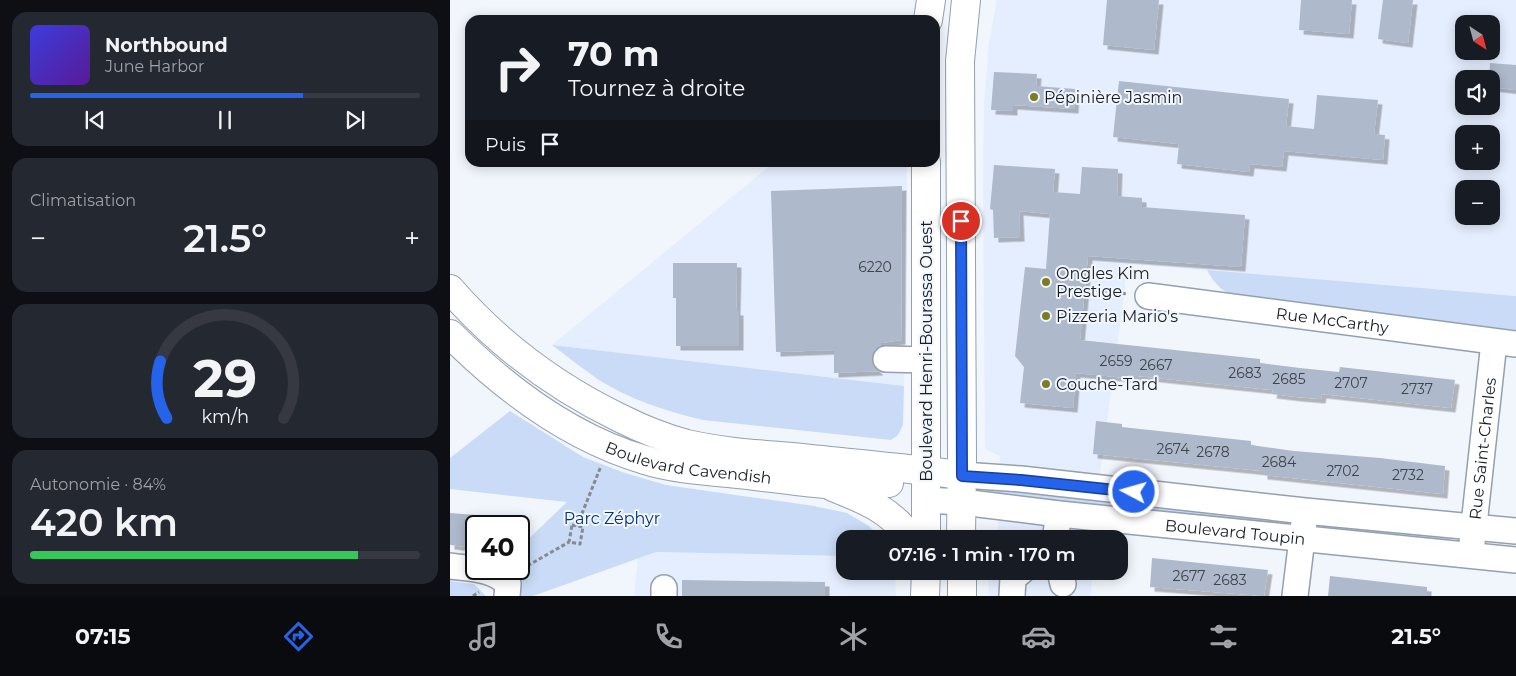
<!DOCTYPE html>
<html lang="fr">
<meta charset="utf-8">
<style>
:root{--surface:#171b24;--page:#242831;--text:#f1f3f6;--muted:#9ea1a6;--line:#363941;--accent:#2563eb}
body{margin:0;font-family:Montserrat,sans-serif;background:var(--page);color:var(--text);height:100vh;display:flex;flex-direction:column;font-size:19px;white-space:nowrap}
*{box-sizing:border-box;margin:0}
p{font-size:16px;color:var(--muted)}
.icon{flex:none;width:28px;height:28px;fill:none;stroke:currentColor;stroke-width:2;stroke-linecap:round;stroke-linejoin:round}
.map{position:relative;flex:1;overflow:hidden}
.panel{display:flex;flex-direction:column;gap:12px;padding:12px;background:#0d0f14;width:450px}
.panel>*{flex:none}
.guide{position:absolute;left:15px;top:15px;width:475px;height:152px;border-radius:15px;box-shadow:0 2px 12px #0003;background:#171b24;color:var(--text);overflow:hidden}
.needle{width:32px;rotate:144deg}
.tools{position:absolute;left:1005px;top:15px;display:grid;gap:10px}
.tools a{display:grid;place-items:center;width:45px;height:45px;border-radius:10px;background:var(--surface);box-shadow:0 2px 12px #0003;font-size:25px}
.speed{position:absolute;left:15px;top:515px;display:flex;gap:10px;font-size:25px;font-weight:700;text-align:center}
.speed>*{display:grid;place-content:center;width:65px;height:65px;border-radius:50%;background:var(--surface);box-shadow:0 2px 12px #0003;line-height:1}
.speed .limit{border:2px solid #111;border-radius:8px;background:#fff;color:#111}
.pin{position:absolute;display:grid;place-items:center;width:42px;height:42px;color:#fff;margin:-21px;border:2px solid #fff;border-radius:50%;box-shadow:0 1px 5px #0007}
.me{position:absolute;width:55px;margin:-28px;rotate:276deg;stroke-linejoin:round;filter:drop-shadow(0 0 4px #0008)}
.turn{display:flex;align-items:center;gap:18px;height:105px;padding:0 20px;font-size:22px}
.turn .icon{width:65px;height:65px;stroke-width:2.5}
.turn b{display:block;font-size:35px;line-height:42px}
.then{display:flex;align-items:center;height:48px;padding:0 20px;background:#0003;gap:10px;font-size:19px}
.big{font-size:38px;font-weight:600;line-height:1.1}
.panel .card{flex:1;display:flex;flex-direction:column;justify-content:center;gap:8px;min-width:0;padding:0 18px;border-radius:15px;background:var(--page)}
.panel .dial{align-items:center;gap:0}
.dial svg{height:130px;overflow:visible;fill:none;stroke:var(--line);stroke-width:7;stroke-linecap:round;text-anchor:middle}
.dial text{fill:var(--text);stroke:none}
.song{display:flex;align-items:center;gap:15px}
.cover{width:60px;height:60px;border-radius:8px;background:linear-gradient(135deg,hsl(240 70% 55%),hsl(270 70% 35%))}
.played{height:5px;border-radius:2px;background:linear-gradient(90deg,var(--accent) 70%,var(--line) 70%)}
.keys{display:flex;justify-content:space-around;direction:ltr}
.heat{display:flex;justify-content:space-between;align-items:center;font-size:28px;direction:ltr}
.charge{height:8px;border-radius:4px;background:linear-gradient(90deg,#34c759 84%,var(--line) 0)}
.trip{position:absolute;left:386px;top:530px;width:292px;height:50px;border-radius:15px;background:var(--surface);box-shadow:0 2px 12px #0003;font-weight:600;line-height:50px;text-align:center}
.tab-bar{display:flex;height:80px;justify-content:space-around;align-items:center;background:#090b0e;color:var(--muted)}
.tab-bar .icon{width:35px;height:35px}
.tab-bar .current{color:var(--accent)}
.tab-bar b{font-size:22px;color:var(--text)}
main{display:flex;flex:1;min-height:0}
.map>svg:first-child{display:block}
.built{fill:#e5eefe;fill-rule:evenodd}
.green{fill:#c9dbf6}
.building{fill:#aeb9cb;filter:url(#shadow)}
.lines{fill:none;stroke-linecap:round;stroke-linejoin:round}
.minor-casing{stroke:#949fb0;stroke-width:28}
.major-casing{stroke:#949fb0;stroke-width:30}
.path{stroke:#858a90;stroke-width:3;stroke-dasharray:4 2.5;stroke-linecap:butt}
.minor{stroke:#fff;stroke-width:25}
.major{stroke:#fff;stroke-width:28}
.route-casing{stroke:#184099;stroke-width:12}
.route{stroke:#2563eb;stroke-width:9}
.poi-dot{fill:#7c7c23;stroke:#f1f6fd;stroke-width:2}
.labels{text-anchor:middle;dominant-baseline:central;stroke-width:4;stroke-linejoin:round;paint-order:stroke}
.number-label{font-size:14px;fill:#3e444d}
.poi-label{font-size:16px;fill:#181d23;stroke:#f1f6fd;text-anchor:start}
.street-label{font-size:16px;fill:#181d23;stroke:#f1f6fd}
.park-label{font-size:16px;fill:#08326f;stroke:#f1f6fd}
</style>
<main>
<section class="panel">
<div class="card">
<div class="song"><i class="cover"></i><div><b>Northbound</b><p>June Harbor</p></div></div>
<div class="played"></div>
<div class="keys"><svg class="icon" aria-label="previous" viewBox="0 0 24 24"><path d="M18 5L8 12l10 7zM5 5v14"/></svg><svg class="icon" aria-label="pause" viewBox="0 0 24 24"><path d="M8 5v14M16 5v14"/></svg><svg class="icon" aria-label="next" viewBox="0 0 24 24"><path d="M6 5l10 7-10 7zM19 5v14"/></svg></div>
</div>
<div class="card"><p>Climatisation</p>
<div class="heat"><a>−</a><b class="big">21.5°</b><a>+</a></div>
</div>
<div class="card dial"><svg viewBox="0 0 100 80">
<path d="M14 69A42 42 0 1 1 86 69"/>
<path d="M14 69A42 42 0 0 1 10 34" stroke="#2563eb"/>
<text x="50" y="56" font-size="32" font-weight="700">29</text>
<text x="50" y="72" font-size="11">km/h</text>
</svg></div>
<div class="card"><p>Autonomie · 84%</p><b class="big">420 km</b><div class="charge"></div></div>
</section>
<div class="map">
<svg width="1066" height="596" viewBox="0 0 1066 596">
<defs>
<filter id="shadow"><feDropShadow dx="4.5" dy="4.5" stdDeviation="0" flood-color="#0004"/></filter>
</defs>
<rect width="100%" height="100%" fill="#f1f6fd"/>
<g class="built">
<path d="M547 0H1066V296L678 264 648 490 645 539H538L548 531 550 456 535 449 533 184 534 105 539 43ZM1014 24H1041V51H1014ZM1014 79H1041V106H1014ZM1014 134H1041V161H1014ZM1014 189H1041V216H1014Z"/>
<path d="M323 163H457L454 386 102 345Z"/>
<path d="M206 552 395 556V571H445L446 596H184L188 558Z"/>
<path d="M538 571H642L641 596H539Z"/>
</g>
<g class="green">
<path d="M757 270 1066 296V330L791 300C773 291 767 288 757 270Z"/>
<path d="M102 345 454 386 453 425 448 435 441 440 253 420C218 412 179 399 149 380 133 369 118 357 102 345Z"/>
<path d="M60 411 133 457 175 473 216 485 364 506 397 513 419 526 432 539H395V556L206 552 83 596H65L49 569H69V548L117 502 0 489V458Z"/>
<path d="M537 488H562L613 492 823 513 831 517 833 523 829 528H813L590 505 540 496 534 493Z"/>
<path d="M872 525 999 537 1000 540 998 543 873 529Z"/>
<path d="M0 581 24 584 36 596H0Z"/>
</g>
<g class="building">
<path d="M657 0H709L704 50 653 45Z"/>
<path d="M851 0H902L899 34 849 30Z"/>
<path d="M933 0H963L958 43 928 39Z"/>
<path d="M1040 63 1066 65V90L1041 87V79H1039Z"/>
<path d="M544 72 587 74 586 86 625 89 624 109 563 105V111L541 110Z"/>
<path d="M669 81 839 99 836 126 864 129 867 95 928 100 924 134 935 135 933 160 834 151 832 167 800 164 799 172 727 164 729 144 663 137Z"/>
<path d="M544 165 605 169 603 192 630 194 632 167 668 169 667 196 692 198V207L795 215 791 267 638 256 630 340 810 359V363L850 368 889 372 890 367 1005 380 1001 408 872 394 871 399 847 397 822 394 823 390 678 375 677 378 626 373 623 408 570 403 574 367 565 356 575 267 596 269 600 214 569 211 570 237 544 238 543 210 540 209Z"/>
<path d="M452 186 451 340 431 343V346L424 351 422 359 424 366 429 371 384 373V350L326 352 321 191Z"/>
<path d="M223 263H287L286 311H289V346H226V298H223Z"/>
<path d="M646 421 672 424V427L801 441V445L844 451 930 458 995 466 993 494 813 475V471L643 454Z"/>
<path d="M0 513 26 515V548L0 545Z"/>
<path d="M702 558 818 570 814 596 700 587Z"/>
<path d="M880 576 977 587V596H878Z"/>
<path d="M232 580 375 582V596H232Z"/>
</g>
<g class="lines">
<defs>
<g id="minor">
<path id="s1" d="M698 296 1066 344"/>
<path d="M436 359 476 360"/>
<path d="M512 475 571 479 855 511 1066 531"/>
<path id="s2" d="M475 500 512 502 609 514 1066 560"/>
<path d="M605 539 609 514"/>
<path id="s3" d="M1022 543 1044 342"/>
<path d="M0 566C21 569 43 568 58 584L57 596"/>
<path d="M610 571 613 584"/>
<path d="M214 596V588"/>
<path d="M562 596 563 578 572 571"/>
<path d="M845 596 854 522"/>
</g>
<g id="major">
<path d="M478 20 481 0"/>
<path d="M476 162V539"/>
<path d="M0 289C47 343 106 387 170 418 192 429 214 438 237 444 272 452 307 454 342 457 399 463 456 468 512 475"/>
<path id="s4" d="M0 334C54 388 120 438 195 460 224 469 257 471 288 474 317 477 346 482 375 484 396 485 417 481 439 483"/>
<path d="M383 487C413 499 442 510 461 539"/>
<path d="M511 539 512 457 510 61 516 0"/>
<path d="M512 571V596"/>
<path d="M475 596 476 571"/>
</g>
</defs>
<use href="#minor" class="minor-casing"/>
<use href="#major" class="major-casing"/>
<g class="path">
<path d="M646 290 678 294"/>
<path d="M122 525 133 527 130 544 119 542Z"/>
<path d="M127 526 151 466"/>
<path d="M72 569 119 542"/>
<path d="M23 596 29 592"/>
</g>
<use href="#minor" class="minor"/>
<use href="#major" class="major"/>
</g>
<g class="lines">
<defs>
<path id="route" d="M511 221 512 476 571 480 684 492"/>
</defs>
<use href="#route" class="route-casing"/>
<use href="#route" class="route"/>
</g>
<g class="poi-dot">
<circle cx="584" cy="97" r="5"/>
<circle cx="596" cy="282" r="5"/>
<circle cx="596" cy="316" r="5"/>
<circle cx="596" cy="384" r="5"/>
</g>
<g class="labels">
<g class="number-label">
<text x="425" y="267">6220</text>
<text x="666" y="361">2659</text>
<text x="706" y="365">2667</text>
<text x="795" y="373">2683</text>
<text x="839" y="379">2685</text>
<text x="901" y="383">2707</text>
<text x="967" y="389">2737</text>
<text x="723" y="449">2674</text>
<text x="763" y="452">2678</text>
<text x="829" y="462">2684</text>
<text x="893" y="471">2702</text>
<text x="958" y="475">2732</text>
<text x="739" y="576">2677</text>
<text x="780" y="580">2683</text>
</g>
<g class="poi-label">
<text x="594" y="97">Pépinière Jasmin</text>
<text x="606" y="273">Ongles Kim<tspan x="606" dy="18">Prestige</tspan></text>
<text x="606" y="316">Pizzeria Mario's</text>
<text x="606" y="384">Couche-Tard</text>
</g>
<g class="street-label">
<text stroke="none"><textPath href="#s1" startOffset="186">Rue McCarthy</textPath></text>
<text transform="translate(476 351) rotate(-90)">Boulevard Henri-Bourassa Ouest</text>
<text stroke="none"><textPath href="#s3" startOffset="95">Rue Saint-Charles</textPath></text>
<text stroke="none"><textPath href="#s4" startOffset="278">Boulevard Cavendish</textPath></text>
<text stroke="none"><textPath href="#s2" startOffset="312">Boulevard Toupin</textPath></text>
</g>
<g class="park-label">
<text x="162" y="518">Parc Zéphyr</text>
</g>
</g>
</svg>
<div class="tools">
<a><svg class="needle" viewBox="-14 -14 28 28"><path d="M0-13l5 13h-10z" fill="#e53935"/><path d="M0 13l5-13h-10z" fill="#9ea1a6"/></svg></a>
<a><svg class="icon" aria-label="sound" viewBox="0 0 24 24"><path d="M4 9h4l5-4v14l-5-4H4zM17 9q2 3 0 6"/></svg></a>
<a>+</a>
<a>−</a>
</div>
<div class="speed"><div class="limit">40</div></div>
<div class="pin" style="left:511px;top:221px;background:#d93025"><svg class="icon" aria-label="arrive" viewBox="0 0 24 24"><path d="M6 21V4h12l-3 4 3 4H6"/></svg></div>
<svg class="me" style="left:684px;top:492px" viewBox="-20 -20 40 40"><circle r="17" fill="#2563eb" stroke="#fff" stroke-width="3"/><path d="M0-11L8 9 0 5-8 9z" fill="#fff"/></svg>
<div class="trip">07:16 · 1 min · 170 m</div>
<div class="guide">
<div class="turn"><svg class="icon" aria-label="right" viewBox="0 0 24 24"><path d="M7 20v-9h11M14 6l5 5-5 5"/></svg><div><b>70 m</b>Tournez à droite</div></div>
<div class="then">Puis<svg class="icon" aria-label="arrive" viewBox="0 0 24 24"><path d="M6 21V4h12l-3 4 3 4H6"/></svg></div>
</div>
</div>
</main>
<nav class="tab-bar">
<b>07:15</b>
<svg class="icon current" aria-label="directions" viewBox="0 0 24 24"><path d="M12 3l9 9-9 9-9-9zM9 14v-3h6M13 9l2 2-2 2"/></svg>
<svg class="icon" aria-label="music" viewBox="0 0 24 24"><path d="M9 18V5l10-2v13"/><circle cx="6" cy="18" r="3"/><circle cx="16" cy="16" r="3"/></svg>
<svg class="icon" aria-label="phone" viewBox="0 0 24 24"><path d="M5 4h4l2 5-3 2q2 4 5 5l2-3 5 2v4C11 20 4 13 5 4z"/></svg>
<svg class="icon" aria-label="climate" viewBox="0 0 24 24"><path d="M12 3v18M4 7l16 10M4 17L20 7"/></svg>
<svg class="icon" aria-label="car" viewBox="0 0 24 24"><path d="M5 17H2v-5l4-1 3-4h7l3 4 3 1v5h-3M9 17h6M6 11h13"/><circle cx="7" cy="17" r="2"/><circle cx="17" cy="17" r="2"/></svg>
<svg class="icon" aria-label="filters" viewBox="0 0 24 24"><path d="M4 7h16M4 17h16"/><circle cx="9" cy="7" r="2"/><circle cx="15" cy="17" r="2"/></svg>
<b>21.5°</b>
</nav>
